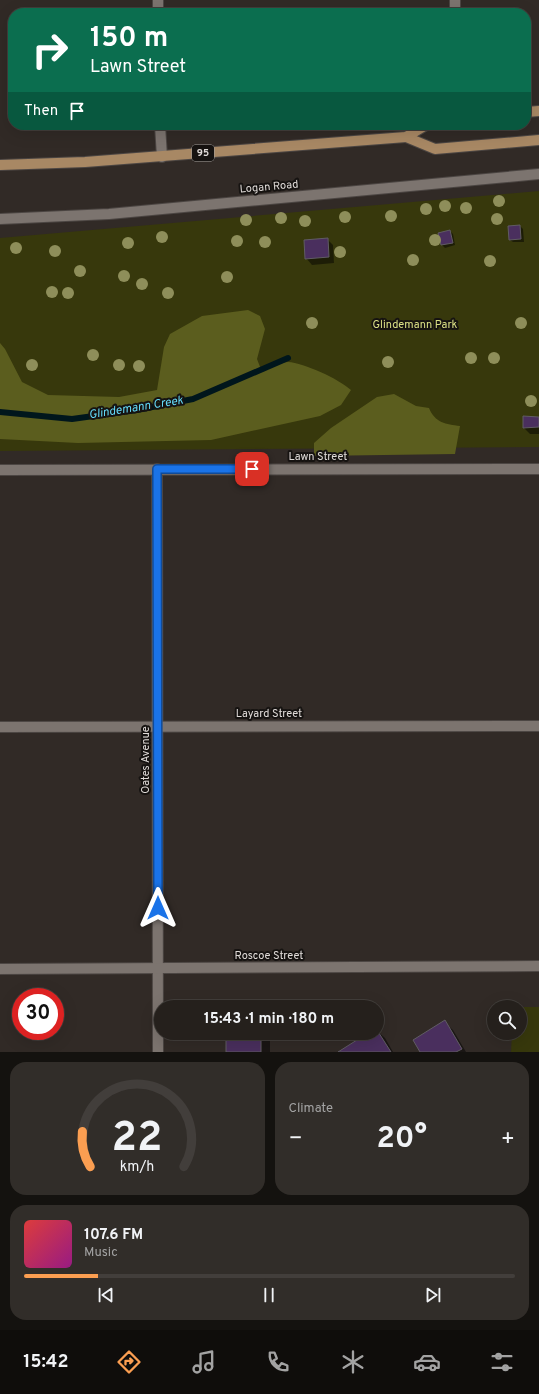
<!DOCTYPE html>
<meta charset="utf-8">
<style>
:root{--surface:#25201c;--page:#312d29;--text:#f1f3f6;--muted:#a3a3a3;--line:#423e3b;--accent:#fb9e51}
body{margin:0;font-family:Overpass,sans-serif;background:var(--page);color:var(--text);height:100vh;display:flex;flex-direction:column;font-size:15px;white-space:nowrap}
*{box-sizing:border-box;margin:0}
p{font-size:13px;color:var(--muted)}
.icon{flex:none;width:22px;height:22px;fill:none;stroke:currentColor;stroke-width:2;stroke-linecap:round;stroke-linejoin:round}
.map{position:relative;height:1052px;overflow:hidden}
.drawer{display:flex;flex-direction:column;gap:10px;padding:10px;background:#14120f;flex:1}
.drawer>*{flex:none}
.banner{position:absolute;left:8px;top:8px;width:523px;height:122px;border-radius:16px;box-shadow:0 4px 16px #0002,0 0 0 1px var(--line);background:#0b6e4f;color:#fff;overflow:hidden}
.fabs{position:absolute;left:487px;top:1000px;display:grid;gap:8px}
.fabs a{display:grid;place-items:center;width:40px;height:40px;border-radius:50%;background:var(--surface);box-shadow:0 4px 16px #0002,0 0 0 1px var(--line);font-size:20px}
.speed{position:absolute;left:12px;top:988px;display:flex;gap:8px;font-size:20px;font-weight:700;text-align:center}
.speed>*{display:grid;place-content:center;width:52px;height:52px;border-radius:50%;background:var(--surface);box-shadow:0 4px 16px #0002,0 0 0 1px var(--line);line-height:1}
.speed .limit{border:6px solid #d22;background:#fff;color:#111}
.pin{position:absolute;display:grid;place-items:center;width:34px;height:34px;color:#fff;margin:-17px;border-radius:8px;box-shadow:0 2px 6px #0006}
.me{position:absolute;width:44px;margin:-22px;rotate:0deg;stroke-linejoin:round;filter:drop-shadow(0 0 3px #0008)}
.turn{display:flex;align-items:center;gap:14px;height:84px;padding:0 16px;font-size:18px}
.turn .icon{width:52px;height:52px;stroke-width:2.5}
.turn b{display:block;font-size:28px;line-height:34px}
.then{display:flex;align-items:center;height:38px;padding:0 16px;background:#0003;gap:8px;font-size:15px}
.big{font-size:30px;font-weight:700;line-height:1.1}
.drawer .tile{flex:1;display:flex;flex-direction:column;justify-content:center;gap:6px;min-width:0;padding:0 14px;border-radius:16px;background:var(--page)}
.drawer .dial{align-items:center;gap:0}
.dial svg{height:104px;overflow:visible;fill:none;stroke:var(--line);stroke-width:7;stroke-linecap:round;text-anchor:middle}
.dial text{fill:var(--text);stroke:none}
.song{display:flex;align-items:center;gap:12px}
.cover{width:48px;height:48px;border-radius:6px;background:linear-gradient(135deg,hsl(0 70% 55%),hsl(310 70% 35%))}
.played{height:4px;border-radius:2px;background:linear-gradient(90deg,var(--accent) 15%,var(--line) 15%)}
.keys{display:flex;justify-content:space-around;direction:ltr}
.heat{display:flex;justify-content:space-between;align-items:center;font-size:22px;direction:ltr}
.drawer .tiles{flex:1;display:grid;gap:10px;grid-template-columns:1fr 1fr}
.tile:last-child{grid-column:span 2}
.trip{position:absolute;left:154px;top:1000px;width:230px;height:40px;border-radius:20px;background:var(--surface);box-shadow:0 4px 16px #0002,0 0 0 1px var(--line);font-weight:700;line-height:40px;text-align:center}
.tab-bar{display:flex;height:64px;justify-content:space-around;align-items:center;background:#0f0d0b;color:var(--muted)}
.tab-bar .icon{width:28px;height:28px}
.tab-bar .on{color:var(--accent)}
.tab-bar b{font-size:18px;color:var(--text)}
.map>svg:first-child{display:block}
.green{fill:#37380c}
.forest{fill:#5b5d1e}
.shadow{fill:#0007}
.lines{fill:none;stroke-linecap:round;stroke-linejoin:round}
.stream{stroke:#00161c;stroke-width:6}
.building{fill:#4a2f5e;stroke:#605c63}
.minor-casing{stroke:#4c4643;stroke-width:12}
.major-casing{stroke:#4c4643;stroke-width:12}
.minor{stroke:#7c746f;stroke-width:10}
.major{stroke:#a88864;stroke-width:10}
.tree{fill:#8e8e5a}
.route-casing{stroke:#114b97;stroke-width:10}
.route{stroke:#1a73e8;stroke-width:7}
.labels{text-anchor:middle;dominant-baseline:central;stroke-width:4;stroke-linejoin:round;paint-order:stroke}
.shield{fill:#161311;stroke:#a39f9c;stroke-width:1}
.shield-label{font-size:10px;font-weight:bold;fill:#e0dbd8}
.street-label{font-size:11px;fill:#e0dbd8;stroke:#161311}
.park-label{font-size:11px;fill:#dbe085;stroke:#161311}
.water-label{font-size:12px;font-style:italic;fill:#64dbf9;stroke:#161311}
</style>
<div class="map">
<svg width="539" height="1052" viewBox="0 0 539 1052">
<rect width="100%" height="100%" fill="#312a26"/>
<g class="green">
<path d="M539 191V447L0 451V238Z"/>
<path d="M520 1007H539V1052H511L512 1033H520Z"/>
</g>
<g class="forest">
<path d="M248 310 260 316 265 329 257 359 262 372C269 369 280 362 288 362 304 363 339 379 351 390L341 405 320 416 211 440 78 443 0 439V343L5 349 22 382 48 395 119 397 157 390 164 347 170 334 202 316Z"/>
<path d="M394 394 416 406 429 408C435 423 446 424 460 426L455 454 314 456V443L331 428 377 397Z"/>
</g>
<g class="shadow">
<path d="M520 226 523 229 524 242H513L510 240Z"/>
<path d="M450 231 453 234 455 245 445 248 442 245Z"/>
<path d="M327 239 333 245 334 263 312 265 306 258Z"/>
<path d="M524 417H539V434H530L524 428Z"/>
<path d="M444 1022 453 1030 466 1052H421Z"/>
<path d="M377 1031 385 1038 393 1052H340L370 1033H377Z"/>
<rect x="227" y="1033" width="43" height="19"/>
</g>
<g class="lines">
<path class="stream" d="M0 412 72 419 137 410 193 399 288 358"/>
</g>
<g class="building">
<path d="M520 225 521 239 509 240 508 226Z"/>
<path d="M450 230 453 243 441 245 438 233Z"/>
<path d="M328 238 329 257 305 259 304 240Z"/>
<path d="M523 416 539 417V427L523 428Z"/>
<path d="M445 1020 462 1049 456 1052H420L413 1040Z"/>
<path d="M377 1030 391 1052H338L368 1033H377Z"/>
<rect x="226" y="1033" width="35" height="19"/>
</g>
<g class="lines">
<defs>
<g id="minor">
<path d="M158 0V13"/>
<path d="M455 0V13"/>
<path d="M160 125 162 157"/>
<path d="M0 219 109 214 539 174"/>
<path d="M157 469 158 1052"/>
<path d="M0 470 539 469"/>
<path d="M0 727 539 726"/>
<path d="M0 969 539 966"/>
</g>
<g id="major">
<path d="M526 112 539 111"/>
<path d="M406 137 435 149 539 140"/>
<path d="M0 165 85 162 406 137 426 125"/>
</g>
</defs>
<use href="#minor" class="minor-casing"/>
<use href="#major" class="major-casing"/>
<use href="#minor" class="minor"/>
<use href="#major" class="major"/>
</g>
<g class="tree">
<circle cx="499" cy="201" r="6"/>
<circle cx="445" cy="206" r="6"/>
<circle cx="466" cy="208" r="6"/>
<circle cx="426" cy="209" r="6"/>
<circle cx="391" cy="216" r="6"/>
<circle cx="345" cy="217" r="6"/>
<circle cx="281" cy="218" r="6"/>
<circle cx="497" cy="219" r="6"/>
<circle cx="246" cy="220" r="6"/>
<circle cx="305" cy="221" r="6"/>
<circle cx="162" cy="237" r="6"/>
<circle cx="435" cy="240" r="6"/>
<circle cx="237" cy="241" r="6"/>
<circle cx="265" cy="242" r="6"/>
<circle cx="128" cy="243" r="6"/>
<circle cx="16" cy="248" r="6"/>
<circle cx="55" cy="251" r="6"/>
<circle cx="340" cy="252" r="6"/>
<circle cx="413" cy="260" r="6"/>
<circle cx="490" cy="261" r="6"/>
<circle cx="80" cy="271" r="6"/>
<circle cx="124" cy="276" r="6"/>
<circle cx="227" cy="277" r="6"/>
<circle cx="142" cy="284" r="6"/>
<circle cx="52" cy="292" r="6"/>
<circle cx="68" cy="293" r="6"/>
<circle cx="168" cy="293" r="6"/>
<circle cx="312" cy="323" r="6"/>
<circle cx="521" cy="323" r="6"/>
<circle cx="93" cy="355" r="6"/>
<circle cx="471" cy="358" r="6"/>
<circle cx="494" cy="358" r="6"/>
<circle cx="388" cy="362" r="6"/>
<circle cx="32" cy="365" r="6"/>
<circle cx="119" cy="365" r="6"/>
<circle cx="139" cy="366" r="6"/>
<circle cx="531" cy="401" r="6"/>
</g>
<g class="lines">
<defs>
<path id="route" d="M158 908 157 469H252"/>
</defs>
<use href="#route" class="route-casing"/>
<use href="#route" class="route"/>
</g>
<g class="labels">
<rect class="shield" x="192" y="145" width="22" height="16" rx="3"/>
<g class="shield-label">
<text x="203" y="153">95</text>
</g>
<g class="street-label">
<text transform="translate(269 187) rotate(-5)">Logan Road</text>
<text x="318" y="457">Lawn Street</text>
<text x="269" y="714">Layard Street</text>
<text transform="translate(146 760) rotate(-90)">Oates Avenue</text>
<text x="269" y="956">Roscoe Street</text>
</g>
<g class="park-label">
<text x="415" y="325">Glindemann Park</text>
</g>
<g class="water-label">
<text transform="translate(136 408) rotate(-9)">Glindemann Creek</text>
</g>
</g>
</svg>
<div class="fabs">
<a><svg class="icon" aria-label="search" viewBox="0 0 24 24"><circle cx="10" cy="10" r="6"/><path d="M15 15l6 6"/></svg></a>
</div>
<div class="speed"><div class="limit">30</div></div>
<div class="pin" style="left:252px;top:469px;background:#d93025"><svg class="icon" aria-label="arrive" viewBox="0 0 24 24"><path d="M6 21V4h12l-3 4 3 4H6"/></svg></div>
<svg class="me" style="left:158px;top:908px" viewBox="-20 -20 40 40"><path d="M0-17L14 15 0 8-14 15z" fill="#1a73e8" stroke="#fff" stroke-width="4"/></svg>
<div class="trip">15:43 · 1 min · 180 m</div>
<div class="banner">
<div class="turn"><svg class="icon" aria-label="right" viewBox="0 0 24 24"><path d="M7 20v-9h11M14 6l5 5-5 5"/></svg><div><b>150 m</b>Lawn Street</div></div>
<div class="then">Then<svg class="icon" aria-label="arrive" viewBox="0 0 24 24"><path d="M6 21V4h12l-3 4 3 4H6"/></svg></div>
</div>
</div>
<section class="drawer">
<div class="tiles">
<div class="tile dial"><svg viewBox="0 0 100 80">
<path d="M14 69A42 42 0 1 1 86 69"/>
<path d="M14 69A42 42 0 0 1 8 42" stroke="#fb9e51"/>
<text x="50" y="56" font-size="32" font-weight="700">22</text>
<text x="50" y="72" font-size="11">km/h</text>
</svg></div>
<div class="tile"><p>Climate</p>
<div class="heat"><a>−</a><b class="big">20°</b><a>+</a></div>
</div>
<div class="tile">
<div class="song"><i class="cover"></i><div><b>107.6 FM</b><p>Music</p></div></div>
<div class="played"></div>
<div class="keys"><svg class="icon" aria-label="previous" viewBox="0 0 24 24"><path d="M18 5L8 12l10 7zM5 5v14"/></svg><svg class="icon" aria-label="pause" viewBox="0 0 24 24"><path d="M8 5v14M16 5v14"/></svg><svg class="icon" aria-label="next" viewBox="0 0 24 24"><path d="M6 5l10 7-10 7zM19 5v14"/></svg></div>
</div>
</div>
</section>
<nav class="tab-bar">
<b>15:42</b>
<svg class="icon on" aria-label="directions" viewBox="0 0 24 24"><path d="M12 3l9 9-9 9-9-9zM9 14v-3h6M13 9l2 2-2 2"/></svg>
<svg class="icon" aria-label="music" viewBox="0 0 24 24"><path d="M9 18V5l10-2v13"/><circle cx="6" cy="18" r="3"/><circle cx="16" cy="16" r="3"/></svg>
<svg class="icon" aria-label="phone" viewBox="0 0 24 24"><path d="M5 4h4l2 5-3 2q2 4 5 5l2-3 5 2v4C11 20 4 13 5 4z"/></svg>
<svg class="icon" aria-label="climate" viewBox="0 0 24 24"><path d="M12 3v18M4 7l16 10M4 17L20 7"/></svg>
<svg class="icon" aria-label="car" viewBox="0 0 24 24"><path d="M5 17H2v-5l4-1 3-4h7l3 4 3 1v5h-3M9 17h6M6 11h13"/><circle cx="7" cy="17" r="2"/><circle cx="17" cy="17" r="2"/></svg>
<svg class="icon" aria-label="filters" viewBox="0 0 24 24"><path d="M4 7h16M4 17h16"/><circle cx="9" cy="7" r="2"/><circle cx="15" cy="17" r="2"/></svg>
</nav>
